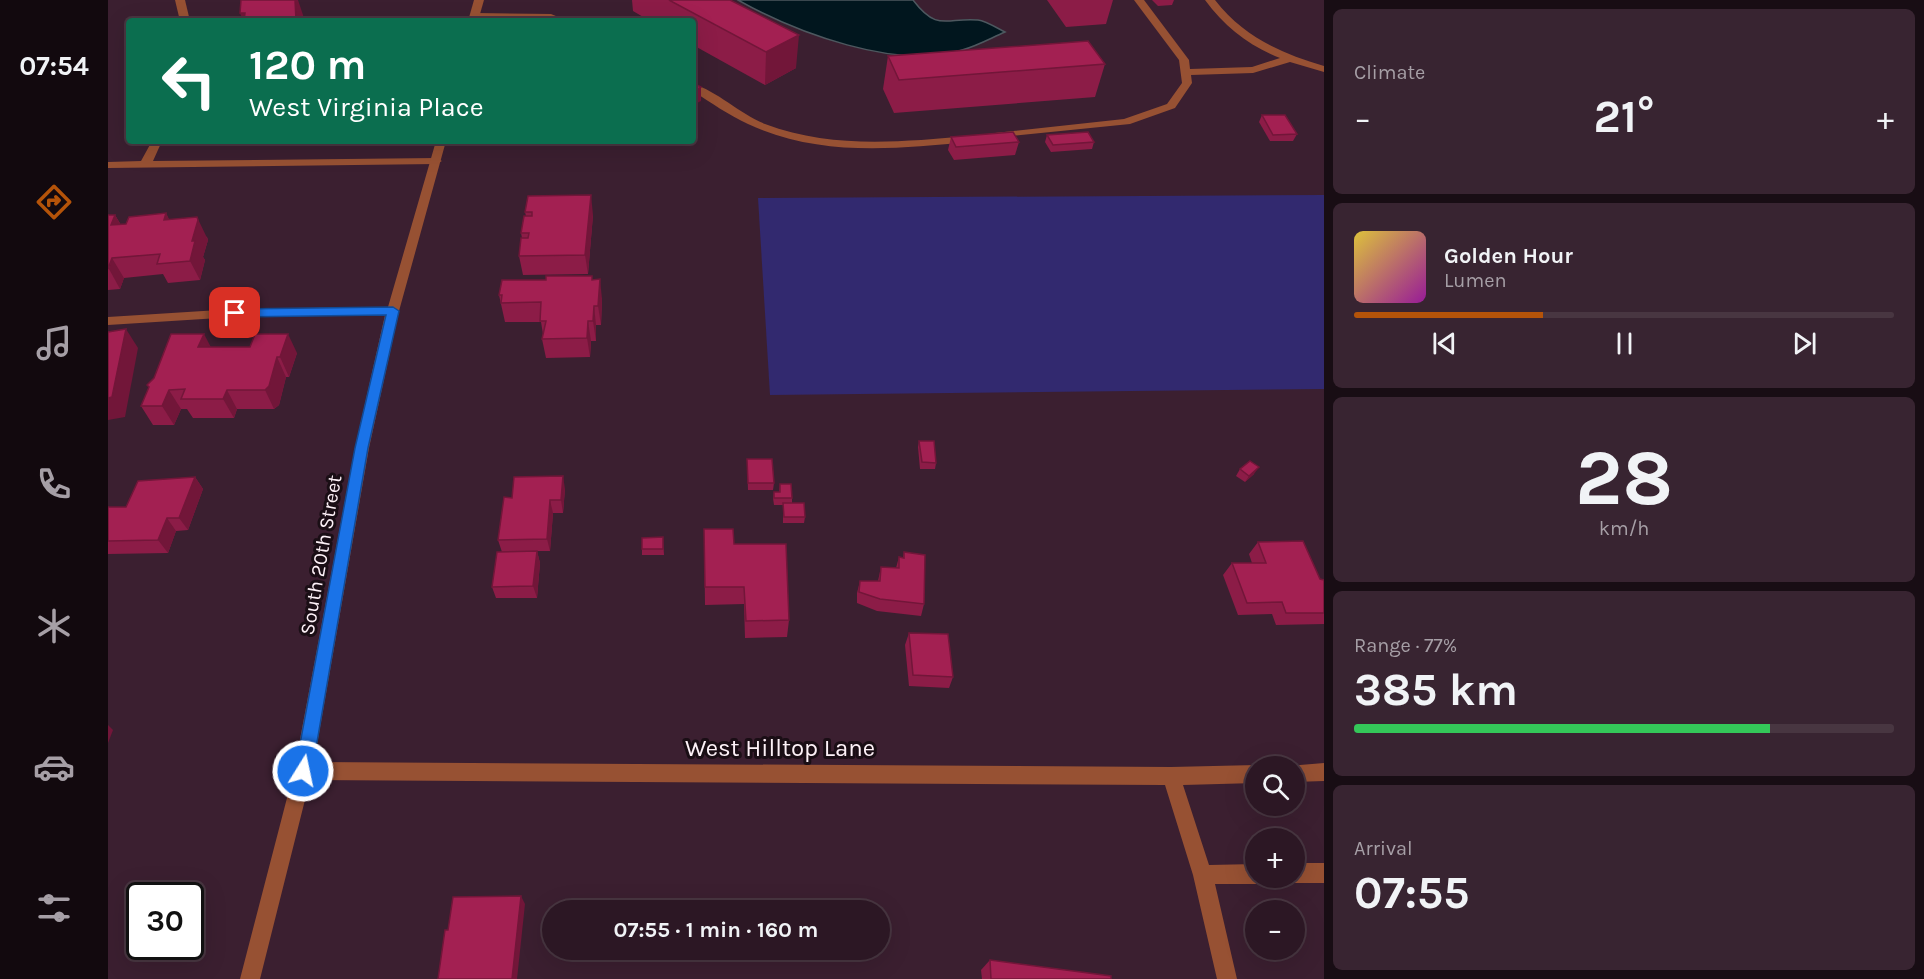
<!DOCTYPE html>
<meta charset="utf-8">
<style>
:root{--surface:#2c1724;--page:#382431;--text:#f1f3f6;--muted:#a69fa6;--line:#483641;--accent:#b45309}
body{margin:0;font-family:Karla,sans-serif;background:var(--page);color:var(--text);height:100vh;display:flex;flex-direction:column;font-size:22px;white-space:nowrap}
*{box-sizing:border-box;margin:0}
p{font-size:20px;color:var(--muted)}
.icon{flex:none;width:33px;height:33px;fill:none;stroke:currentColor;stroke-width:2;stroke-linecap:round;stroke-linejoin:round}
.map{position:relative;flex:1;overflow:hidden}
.drawer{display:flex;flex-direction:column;gap:9px;padding:9px;background:#180d14;width:600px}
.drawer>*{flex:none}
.guide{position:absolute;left:18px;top:18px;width:570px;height:126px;border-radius:6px;box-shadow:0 6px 24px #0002,0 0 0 2px var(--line);background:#0b6e4f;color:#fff;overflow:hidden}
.tools{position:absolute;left:1137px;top:756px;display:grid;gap:12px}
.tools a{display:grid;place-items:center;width:60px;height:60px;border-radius:50%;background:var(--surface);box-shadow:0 6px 24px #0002,0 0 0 2px var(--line);font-size:30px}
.speed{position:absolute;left:18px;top:882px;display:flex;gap:12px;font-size:30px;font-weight:700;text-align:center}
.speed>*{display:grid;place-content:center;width:78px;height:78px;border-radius:50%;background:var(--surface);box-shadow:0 6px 24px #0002,0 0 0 2px var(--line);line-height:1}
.speed .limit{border:3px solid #111;border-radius:9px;background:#fff;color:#111}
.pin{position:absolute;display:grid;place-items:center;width:51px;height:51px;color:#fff;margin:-26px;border-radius:12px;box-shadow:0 3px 9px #0006}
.me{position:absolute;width:66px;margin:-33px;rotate:10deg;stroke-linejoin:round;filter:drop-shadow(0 0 4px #0008)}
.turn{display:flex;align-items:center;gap:21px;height:126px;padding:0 24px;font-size:27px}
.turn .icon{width:78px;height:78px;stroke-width:2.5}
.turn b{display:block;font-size:42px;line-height:51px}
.big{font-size:45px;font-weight:700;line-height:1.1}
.drawer .card{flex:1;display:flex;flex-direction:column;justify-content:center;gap:9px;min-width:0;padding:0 21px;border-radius:9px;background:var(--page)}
.drawer .dial{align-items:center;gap:0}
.dial b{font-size:78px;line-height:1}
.song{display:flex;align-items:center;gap:18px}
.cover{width:72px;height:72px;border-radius:9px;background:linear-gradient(135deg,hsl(50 70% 55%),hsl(300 70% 35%))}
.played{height:6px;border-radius:3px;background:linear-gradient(90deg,var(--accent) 35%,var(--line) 35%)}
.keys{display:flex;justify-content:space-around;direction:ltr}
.heat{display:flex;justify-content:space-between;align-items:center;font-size:33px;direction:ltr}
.charge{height:9px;border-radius:4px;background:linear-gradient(90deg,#34c759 77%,var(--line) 0)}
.trip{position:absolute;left:434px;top:900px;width:348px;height:60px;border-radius:30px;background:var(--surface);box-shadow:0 6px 24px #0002,0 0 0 2px var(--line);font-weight:700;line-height:60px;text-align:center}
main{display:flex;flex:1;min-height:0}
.dock{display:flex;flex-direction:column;width:108px;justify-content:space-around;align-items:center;background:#12090e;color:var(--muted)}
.dock .icon{width:42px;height:42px}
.dock .selected{color:var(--accent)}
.dock b{font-size:27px;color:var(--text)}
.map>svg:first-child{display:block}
.green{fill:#32296f}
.water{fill:#01161e;stroke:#4d585f;stroke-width:1.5}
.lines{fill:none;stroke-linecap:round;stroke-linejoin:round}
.lane{fill:#975133;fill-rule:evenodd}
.street{fill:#975133;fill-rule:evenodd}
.wall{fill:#8c1c47}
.shaded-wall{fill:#721639}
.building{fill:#a32052;stroke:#721639;stroke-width:1.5}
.route{fill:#1a73e8;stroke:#114b97;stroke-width:1.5}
.labels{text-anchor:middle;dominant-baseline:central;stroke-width:6;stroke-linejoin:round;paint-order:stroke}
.street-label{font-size:20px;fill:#fdf1f7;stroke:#1a0e15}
.near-street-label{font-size:24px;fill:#fdf1f7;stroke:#1a0e15}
</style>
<main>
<nav class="dock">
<b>07:54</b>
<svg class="icon selected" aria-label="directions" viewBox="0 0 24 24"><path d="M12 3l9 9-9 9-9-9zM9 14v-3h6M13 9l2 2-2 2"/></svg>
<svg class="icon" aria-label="music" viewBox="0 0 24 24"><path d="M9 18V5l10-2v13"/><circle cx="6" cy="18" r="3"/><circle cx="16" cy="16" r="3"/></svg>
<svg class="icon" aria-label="phone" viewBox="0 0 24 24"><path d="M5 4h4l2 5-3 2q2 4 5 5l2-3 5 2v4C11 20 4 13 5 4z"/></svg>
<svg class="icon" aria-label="climate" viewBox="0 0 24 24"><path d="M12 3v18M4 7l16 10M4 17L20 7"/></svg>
<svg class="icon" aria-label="car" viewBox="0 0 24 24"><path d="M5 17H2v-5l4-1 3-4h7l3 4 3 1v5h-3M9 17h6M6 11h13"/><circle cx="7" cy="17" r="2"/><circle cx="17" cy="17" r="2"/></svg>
<svg class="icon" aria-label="filters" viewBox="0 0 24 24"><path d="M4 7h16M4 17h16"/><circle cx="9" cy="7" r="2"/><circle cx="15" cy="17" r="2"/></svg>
</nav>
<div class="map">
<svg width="1216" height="979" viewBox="0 0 1216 979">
<rect width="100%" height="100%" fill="#3b1f30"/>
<path class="green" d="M1216 195V389L662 395 650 198Z"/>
<path class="water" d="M630 0H805C830 33 839 17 870 20 878 21 889 28 897 32 883 38 869 46 854 50 789 71 687 32 630 0Z"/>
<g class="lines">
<g class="lane">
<path d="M67 0H77L82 21H72Z"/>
<path d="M1026 0H1036L1081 60 1082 69 1144 67 1172 58C1141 46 1117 27 1097 0H1107C1136 37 1172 53 1216 66V72L1182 62 1145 73 1083 75 1084 83 1067 108 1022 124 883 138 882 136 887 133 1016 119 1059 104 1074 83 1071 60Z"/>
<path d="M367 13 443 14 460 21 364 18V14Z"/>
<path d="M585 84C609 91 632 114 657 124 724 149 791 142 861 136L866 139 861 142C786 149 711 157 640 124 621 115 603 103 585 91Z"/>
<path d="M44 141H54L45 161 328 158 334 161 328 164 0 168V162L33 161Z"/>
</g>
<g class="street">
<path d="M366 0H376L370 21H360Z"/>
<path d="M328 141H338L291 311 261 448 206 762 1063 767 1148 765 1151 766H1148V783L1075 785 1101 865 1148 864V878H1156L1148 884H1107L1129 979H1109L1085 875 1057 785 202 780 152 979H132L186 771 247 448 277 315 127 317 0 325V317L127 309 280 307Z"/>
<path d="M1216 763V781L1186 782V766H1180Z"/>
<path d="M1186 863H1216V883H1186L1179 880 1178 878H1186Z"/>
</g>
</g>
<g class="wall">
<path d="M524 0H622L688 68 657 85 585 45V21H542L525 11Z"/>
<path d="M939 0H1005L998 24 958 27Z"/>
<path d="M1044 0H1066L1064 5 1050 6Z"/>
<path d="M780 56 997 64 987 97 786 113 775 89Z"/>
<path d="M1154 115 1189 134 1185 141H1162L1151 122Z"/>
<path d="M939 135 986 142 984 149 943 152 937 142Z"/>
<path d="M843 137 911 142 907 155 846 160 840 150Z"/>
<path d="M417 212 485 215 480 274 415 275 411 256 414 238 413 233 418 216Z"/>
<path d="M58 213 61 220 99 237 100 240 95 257 97 260 92 280 60 283 55 274 16 278 12 289 0 290V215H7L13 225 18 224Z"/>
<path d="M484 280 494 299 493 325H488V341H483L482 357 438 358 434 339 435 334 433 322H397L391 295Z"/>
<path d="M103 347 189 353 181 377H178L171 405 166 409H129L126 418H85L79 409H73L66 425H45L33 406Z"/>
<path d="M811 441 828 463 827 469H812L810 447Z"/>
<path d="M639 459 666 483 665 490H640Z"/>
<path d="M1132 469 1146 474 1137 482 1128 476Z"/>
<path d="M87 477 95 489 80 530 68 531 60 553 0 554V507H18Z"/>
<path d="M672 484 684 498V503L697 517 696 523H675V505H666L665 498 666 492H671Z"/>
<path d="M457 489 455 513H445L442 551H429L432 563 429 598H388L384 587 394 552 390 540 404 498Z"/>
<path d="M596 529 626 544 681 620 679 637 637 638 636 604 597 605Z"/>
<path d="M555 537 556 555H534V549Z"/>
<path d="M1150 542 1212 579 1216 580V624L1168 625 1164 614 1130 615 1115 575 1124 563H1144L1141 554Z"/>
<path d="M796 552 816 604 813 616 769 611 749 603V593L752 581H770L773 567 788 568 791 557H795Z"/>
<path d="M801 633 845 677 841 688 801 686 797 645Z"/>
<path d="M882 960 1003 979H874L873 970Z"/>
</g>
<g class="shaded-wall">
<path d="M187 0H190L197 21H182Z"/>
<path d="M132 13H137L140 21H135Z"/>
<path d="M691 35 688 68 657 85 658 52Z"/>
<path d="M593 87V101L585 105V92Z"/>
<path d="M483 195 485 215 480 274 477 255Z"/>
<path d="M58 213 68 233 56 220Z"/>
<path d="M7 215 18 234 3 225Z"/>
<path d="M89 217 100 240 95 257 97 260 92 280 82 261 84 241Z"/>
<path d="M4 258 16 278 12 289 1 269Z"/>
<path d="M492 279 494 299 493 325 490 306Z"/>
<path d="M486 306 488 325V341L485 321Z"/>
<path d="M480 321 483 341 482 357 479 338Z"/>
<path d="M18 329 30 348 17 417 0 420V398Z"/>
<path d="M96 334 106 353 90 347Z"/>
<path d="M180 334 189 353 181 377 172 357Z"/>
<path d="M169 357 178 377 171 405 166 409 157 390Z"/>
<path d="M61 390 73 409 66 425 54 406Z"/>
<path d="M119 390 129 409 126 418 115 399Z"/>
<path d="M1151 467 1146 474 1137 482 1141 476Z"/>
<path d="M455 476 457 489 455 513 453 500Z"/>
<path d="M87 477 95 489 80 530 71 518Z"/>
<path d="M442 500 445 513 442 551 439 539Z"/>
<path d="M59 518 68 531 60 553 50 540Z"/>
<path d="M429 551 432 563 429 598 425 586Z"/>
<path d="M0 725 5 730 0 743Z"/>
<path d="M413 896 417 904 409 979H404Z"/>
</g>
<g class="building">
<path d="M133 0H187L188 20 182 21H136L137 13H132Z"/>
<path d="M561 0H622L691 35 658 52Z"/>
<path d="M980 41 997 64 791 80 780 56Z"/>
<path d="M585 83 593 87 585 92Z"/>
<path d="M1154 115H1177L1189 134 1165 135Z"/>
<path d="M905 132 911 142 848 147 843 137Z"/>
<path d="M980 132 986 142 945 145 939 135Z"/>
<path d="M483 195 477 255 411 256 413 238H420L421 233H413L416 216H424V212H417L420 196Z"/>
<path d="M58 213 56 220 89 217 90 220 84 241H87L82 261 49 264 52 254 4 258 0 269V215H7L3 225 18 224 21 217Z"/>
<path d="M438 276H484V280L492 279 490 306H486L485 321H480L479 338 434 339 438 321H432L433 302 393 303 394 295H391L394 280H438Z"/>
<path d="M18 329 4 397 0 398V332Z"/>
<path d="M63 334H96L90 347H142L147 334H180L172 357H169L161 386 157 390H119L115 399H73L77 389 61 390 54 406H33L41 387 39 385 46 378Z"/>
<path d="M811 441H826L828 463 814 462Z"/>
<path d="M639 459H664L666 483H640Z"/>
<path d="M1142 461 1151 467 1141 476 1132 469Z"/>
<path d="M455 476 453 500H442L439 539 390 540 396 497 404 498 406 477Z"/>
<path d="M87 477 71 518H59L50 540 0 541V507H18L30 481Z"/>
<path d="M672 484H683L684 498H666V492H672Z"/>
<path d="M675 503H696L697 517H676Z"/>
<path d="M596 529H625L626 544H678L681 620 638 621 636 587H597Z"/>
<path d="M555 537V549H534V538Z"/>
<path d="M1195 541 1212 579 1216 580V613H1178L1174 602 1139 603 1124 563H1158L1150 542Z"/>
<path d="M429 551 425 586 384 587 389 552Z"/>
<path d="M796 552 817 555 816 604 772 599 751 592 752 581H772L773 567 791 568V557L796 558Z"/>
<path d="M801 633 840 634 845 677 805 675Z"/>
<path d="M413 896 404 979H330L337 930H340L345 897Z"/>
<path d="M882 960 1003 976V979H883Z"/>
</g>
<path class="route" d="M285 307 291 311 260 448 204 771 201 776 195 779 190 776 187 771 247 448 278 315 127 317 121 313 127 309Z"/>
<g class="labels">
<g class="street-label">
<text transform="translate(213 555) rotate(-80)">South 20th Street</text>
</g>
<g class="near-street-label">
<text x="672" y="748">West Hilltop Lane</text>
</g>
</g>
</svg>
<div class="tools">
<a><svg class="icon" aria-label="search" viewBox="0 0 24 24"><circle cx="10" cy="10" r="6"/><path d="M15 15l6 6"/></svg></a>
<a>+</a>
<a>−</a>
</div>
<div class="speed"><div class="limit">30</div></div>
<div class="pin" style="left:127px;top:313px;background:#d93025"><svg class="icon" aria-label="arrive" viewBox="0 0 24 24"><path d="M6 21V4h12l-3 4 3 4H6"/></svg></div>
<svg class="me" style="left:195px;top:771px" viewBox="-20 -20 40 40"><circle r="17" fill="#1a73e8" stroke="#fff" stroke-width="3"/><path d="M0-11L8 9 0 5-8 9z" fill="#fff"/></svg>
<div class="trip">07:55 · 1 min · 160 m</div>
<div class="guide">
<div class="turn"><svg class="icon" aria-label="left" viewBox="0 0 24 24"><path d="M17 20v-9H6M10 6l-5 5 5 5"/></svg><div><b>120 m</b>West Virginia Place</div></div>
</div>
</div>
<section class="drawer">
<div class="card"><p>Climate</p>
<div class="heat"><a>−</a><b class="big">21°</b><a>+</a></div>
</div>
<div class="card">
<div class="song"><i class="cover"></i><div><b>Golden Hour</b><p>Lumen</p></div></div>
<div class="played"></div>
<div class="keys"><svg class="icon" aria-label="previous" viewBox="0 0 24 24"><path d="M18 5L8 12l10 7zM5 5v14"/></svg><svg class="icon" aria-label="pause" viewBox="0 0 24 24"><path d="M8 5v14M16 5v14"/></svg><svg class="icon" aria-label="next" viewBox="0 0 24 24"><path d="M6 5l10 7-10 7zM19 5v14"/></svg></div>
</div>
<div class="card dial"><b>28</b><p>km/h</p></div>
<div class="card"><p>Range · 77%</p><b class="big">385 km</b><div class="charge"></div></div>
<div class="card"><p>Arrival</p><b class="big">07:55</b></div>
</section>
</main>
